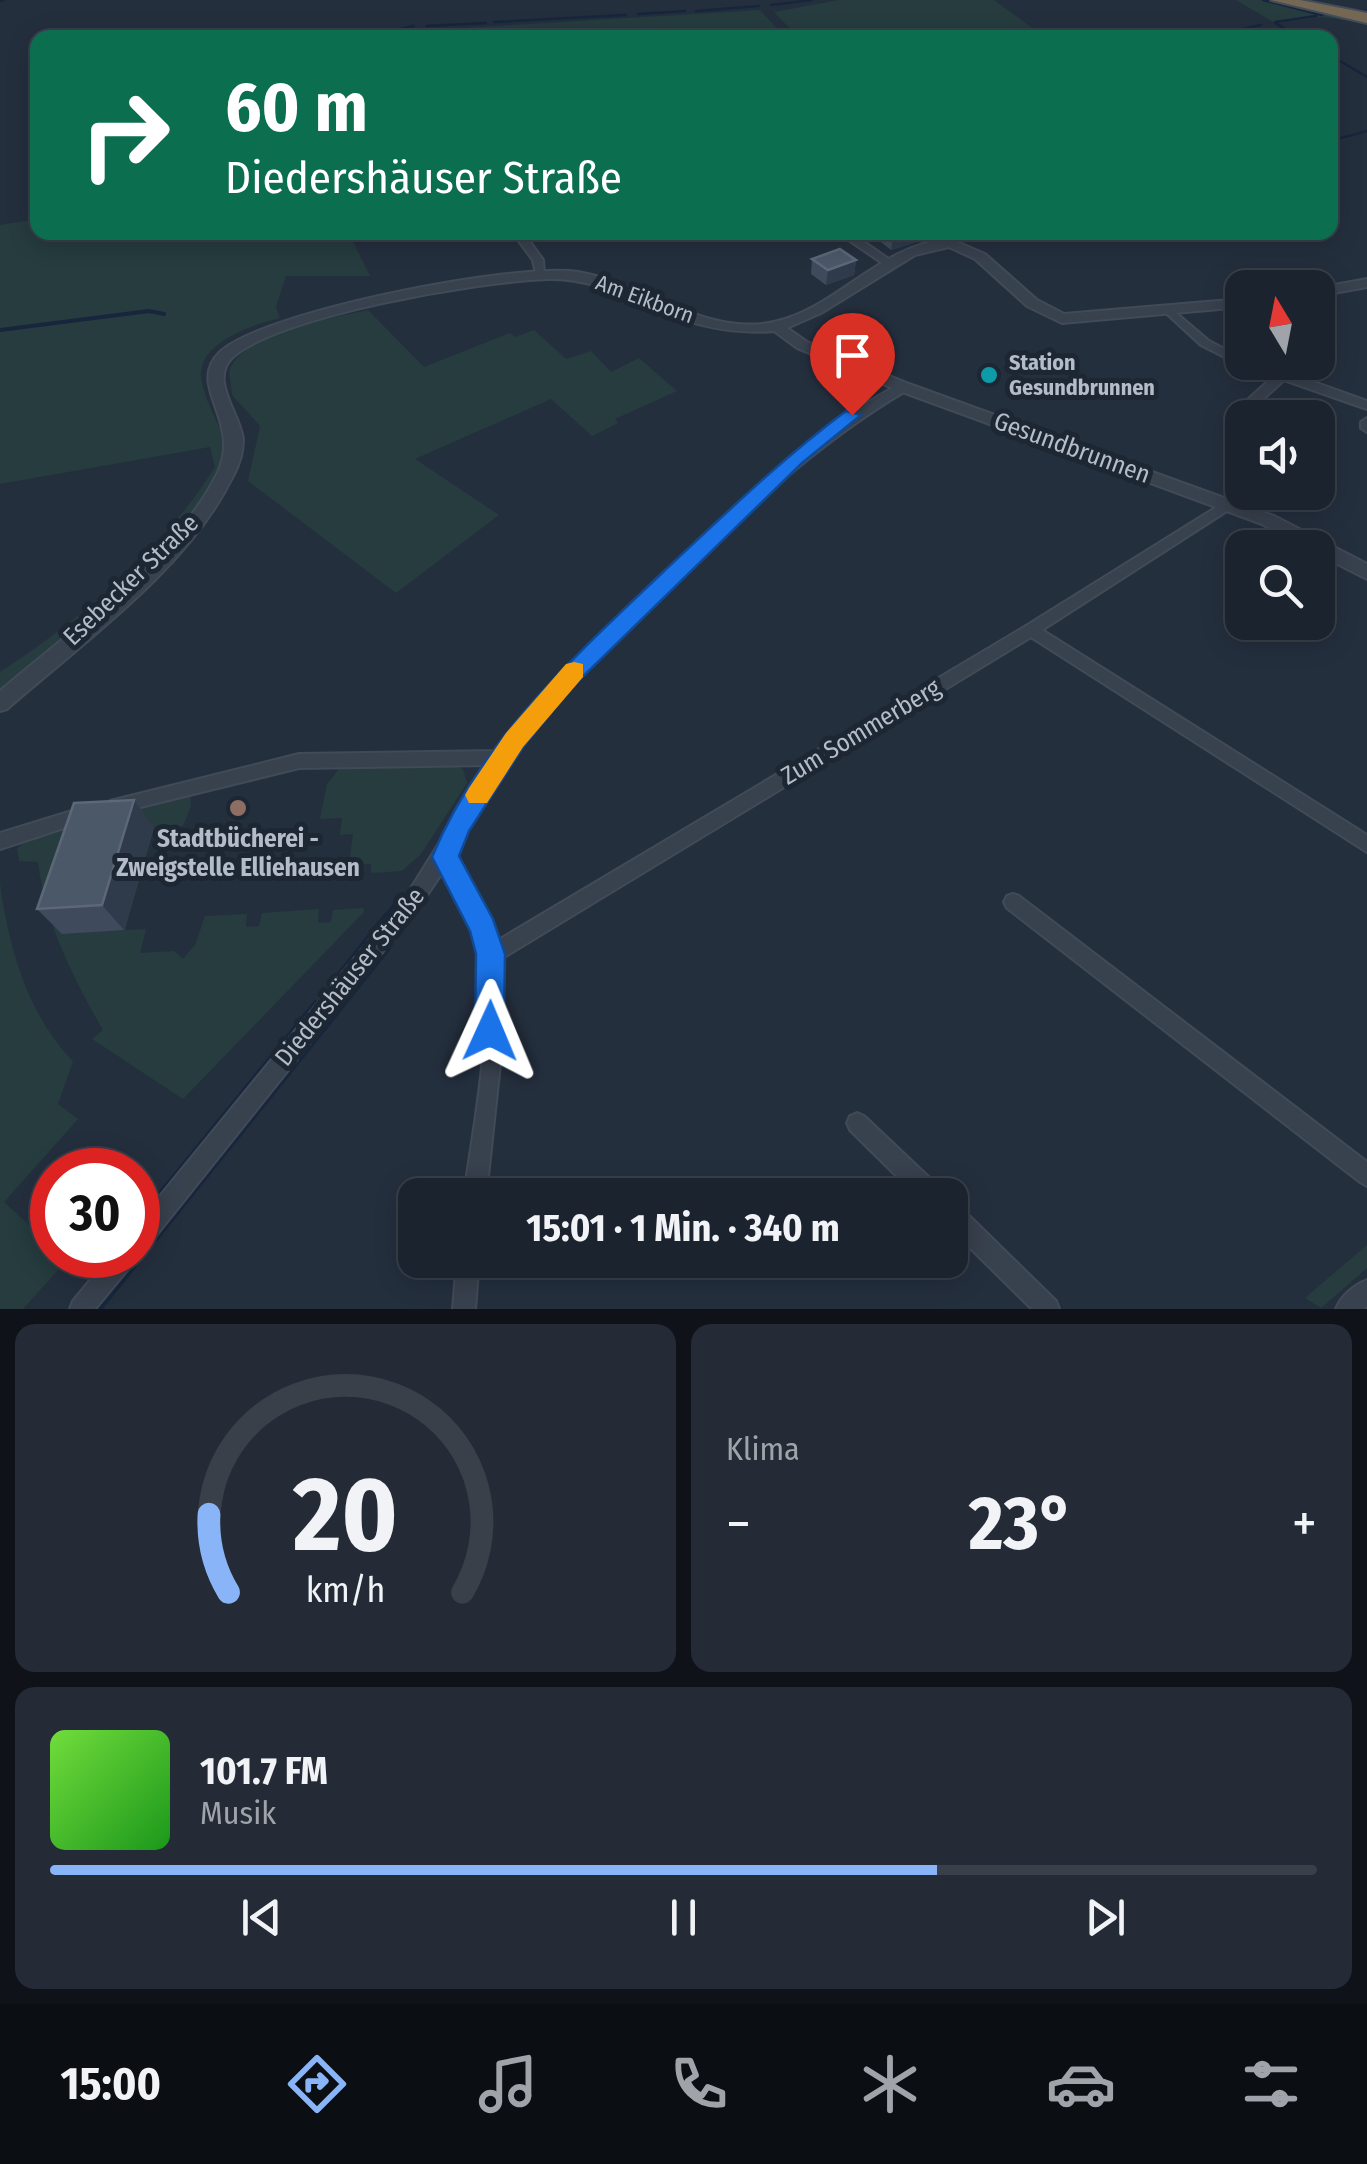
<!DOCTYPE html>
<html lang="de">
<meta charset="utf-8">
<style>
:root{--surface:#1b232e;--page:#242b36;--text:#f1f3f6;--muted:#a0a4aa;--line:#39404a;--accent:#8ab4f8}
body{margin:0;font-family:"Fira Sans Condensed",sans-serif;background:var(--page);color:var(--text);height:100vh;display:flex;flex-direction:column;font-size:38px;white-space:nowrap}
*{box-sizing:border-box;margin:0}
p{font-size:32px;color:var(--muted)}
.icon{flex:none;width:55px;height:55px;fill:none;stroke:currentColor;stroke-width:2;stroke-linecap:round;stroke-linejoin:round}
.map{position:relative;height:1309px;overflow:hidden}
.panel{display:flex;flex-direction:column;gap:15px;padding:15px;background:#0f1319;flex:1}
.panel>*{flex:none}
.top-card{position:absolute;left:30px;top:30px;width:1308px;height:210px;border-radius:20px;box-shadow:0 5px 25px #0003,0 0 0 2px var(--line);background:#0b6e4f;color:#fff;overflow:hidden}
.needle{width:65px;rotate:350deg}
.tools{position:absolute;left:1225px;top:270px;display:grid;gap:20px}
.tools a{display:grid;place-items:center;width:110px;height:110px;border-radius:20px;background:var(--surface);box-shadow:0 5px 25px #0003,0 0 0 2px var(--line);font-size:50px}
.speed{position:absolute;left:30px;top:1148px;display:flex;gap:20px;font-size:50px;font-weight:700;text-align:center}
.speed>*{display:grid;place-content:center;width:130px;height:130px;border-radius:50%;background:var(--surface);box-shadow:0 5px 25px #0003,0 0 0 2px var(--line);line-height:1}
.speed .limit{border:15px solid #d22;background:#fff;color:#111}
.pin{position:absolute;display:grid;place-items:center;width:85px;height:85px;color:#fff;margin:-102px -42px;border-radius:50% 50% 50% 0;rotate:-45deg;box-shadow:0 0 10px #0007}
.pin .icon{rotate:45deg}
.me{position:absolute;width:110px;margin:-55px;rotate:1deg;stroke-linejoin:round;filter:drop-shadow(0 0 8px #0008)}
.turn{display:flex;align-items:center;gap:35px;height:210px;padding:0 30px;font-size:45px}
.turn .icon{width:130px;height:130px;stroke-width:2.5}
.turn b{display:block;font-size:70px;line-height:85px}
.big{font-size:75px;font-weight:700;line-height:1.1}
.panel .tile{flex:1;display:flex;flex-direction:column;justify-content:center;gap:15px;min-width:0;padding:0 35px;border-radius:20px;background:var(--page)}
.panel .dial{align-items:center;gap:0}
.dial svg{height:260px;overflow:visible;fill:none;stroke:var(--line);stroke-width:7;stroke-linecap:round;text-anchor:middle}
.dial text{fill:var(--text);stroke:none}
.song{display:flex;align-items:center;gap:30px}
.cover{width:120px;height:120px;border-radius:15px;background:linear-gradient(135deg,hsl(100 70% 55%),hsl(120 70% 35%))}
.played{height:10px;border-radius:5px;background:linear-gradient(90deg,var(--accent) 70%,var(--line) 70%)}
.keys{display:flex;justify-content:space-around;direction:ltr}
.heat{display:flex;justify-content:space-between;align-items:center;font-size:55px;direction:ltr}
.panel .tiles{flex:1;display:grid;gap:15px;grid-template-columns:1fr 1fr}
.tile:last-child{grid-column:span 2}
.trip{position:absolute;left:398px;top:1178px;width:570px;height:100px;border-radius:20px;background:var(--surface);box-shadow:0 5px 25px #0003,0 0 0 2px var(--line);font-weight:700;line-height:100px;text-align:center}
.dock{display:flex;height:160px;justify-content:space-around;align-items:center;background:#0b0e12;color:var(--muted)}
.dock .icon{width:70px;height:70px}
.dock .current{color:var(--accent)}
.dock b{font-size:45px;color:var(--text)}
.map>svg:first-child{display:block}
.green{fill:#263c3f}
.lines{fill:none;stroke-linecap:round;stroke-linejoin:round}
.stream-far3{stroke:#17263c;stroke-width:2.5}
.stream-far2{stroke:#17263c;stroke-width:4}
.stream-far1{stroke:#17263c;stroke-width:5}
.stream{stroke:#17263c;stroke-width:6}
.minor-casing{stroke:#414a57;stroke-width:4}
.tertiary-casing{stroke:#414a57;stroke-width:4}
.motorway-casing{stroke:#434c59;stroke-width:4}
.minor{fill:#38414e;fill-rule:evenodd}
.tertiary{fill:#38414e;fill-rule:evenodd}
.motorway{fill:#746855;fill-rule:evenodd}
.wall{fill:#3f4b5c}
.shaded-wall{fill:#2f3b4b}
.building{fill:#4b5868;stroke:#5c6777;stroke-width:2.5}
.route{fill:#1a73e8;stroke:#114b97;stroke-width:2.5}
.slow{fill:#f59e0b}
.culture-dot{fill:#0f9aa8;stroke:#1d2633;stroke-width:4}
.education-dot{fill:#8d6e63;stroke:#1d2633;stroke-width:4}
.labels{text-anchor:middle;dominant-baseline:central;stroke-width:10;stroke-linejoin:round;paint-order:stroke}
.far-street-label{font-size:22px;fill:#b4bcc9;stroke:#1d2633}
.far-poi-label{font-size:22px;font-weight:bold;fill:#b4bcc9;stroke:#1d2633;text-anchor:start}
.street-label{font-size:25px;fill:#b4bcc9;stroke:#1d2633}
.poi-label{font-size:25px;font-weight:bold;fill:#b4bcc9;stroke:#1d2633}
</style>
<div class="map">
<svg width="1367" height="1309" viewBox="0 0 1367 1309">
<rect width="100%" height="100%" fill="#242f3e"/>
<g class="green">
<path d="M839 0H994L1045 37H798L774 12Z"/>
<path d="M1236 0H1267L1367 23 1322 17 1275 23Z"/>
<path d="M760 10 785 37 433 38 431 30Z"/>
<path d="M37 219 38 232 353 233 349 234 370 276H286L276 307 280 318C255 324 199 342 201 376 203 398 219 424 227 444 210 532 67 635 0 695V672C80 620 164 549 215 467L210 447 0 484V225Z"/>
<path d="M368 310 424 367 510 333 515 337 534 330 566 359 591 351 611 372 639 358 677 391 615 419 618 423 592 436 551 399 415 459 499 515 396 593 248 481 260 426 232 395 229 371C244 332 331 318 368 310Z"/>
<path d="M342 765 455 766 463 769 467 783 421 854 402 871 371 873V864L349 865 353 834 340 835 342 818 320 819 327 784Z"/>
<path d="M190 793 191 806 183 826 154 828 125 930 146 929 140 953 174 951 183 959 195 945 205 916 247 914 246 927 259 926 262 913 319 909 318 923 331 922 333 910 363 908 364 912 183 1099 92 1039 103 1030C73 977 45 923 38 862L19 861 17 848 30 838Z"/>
<path d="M0 883C8 945 28 1016 73 1061L58 1104 78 1119 4 1202 52 1246V1255L68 1259 23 1309H0Z"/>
<path d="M1367 1245V1268L1321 1308 1305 1298Z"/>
</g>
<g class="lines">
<g class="stream-far3">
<path d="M1263 0 1322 15"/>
<path d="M0 1 4 0"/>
<path d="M771 5 812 0"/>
<path d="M1351 10 1367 11"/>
<path d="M696 11 759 6"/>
<path d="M638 14 685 11"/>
<path d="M494 22 626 15"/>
<path d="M1275 22 1316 16"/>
<path d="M1277 24 1300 38"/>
<path d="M427 26 486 23"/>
<path d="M360 38 414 26"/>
<path d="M1200 38 1261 25"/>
<path d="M1330 55 1367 77"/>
<path d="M1330 141 1367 131"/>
</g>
<path class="stream-far2" d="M0 330 149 311 164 314"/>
<path class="stream-far1" d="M384 919 403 895"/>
<g class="stream">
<path d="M339 975 386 916"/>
<path d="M146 1212 316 1003"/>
<path d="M99 1309 388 948"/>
</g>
<defs>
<g id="minor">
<path d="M512 232H523L543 260 544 274H536L533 260Z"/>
<path d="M815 232H833L828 235Z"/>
<path d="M837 232H850L897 265 888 267Z"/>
<path d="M929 232H940L948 243 939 245Z"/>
<path d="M1169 307 1209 341 1242 358V362H1258L1367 401V409L1284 380 1251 410H1243V404L1274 376 1238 364 1201 345 1165 312V308Z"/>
<path d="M903 383 909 387 907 390C809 448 737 520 657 599 609 645 560 690 521 743 495 778 475 817 453 854L485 911 497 941 1026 626 1228 500 1233 501 1235 504 1233 507 1042 630 1367 835V852L1031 637 501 959 502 1045 486 1195H464C474 1124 498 1007 478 939 471 914 456 892 444 870L420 905 146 1248 138 1251V1223L408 893 488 765 299 768 116 813 110 811 108 806 110 801 299 754 497 751C546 682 610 627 671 568 726 515 780 461 844 418 863 406 882 392 903 383Z"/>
<path d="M1367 418V432L1361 428V422Z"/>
<path d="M85 807 91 809 93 814 91 819 0 849V833Z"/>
<path d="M1013 894 1019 896 1367 1162V1186L1360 1182 1007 908 1004 902 1007 896Z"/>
<path d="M857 1113 864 1116 939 1187 942 1195H916L850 1130 847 1123 850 1116Z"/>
<path d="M950 1202 958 1205 1056 1301 1059 1309H1032L950 1228Z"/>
<path d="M111 1255H136L133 1263 95 1309H70L73 1301Z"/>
<path d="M457 1260H479L475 1309H453Z"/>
<path d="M1367 1280V1306L1364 1309H1336C1341 1296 1354 1285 1367 1280Z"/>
</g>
<g id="tertiary">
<path d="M950 239 985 254 1037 300 1064 314 1242 299V307L1062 323 1027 306 975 259 949 247 915 255 821 313 787 328 807 342 909 384 1274 516 1367 564V579L1318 554V548H1305L1262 524 897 390 797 348 774 331C737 334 704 328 670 315 630 300 592 277 548 279 481 281 282 315 234 356 207 379 241 414 243 440 243 453 239 465 233 476 188 569 83 642 7 709L0 711V691C69 632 179 554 218 472 242 420 185 386 220 352 264 311 518 262 578 272 644 283 705 337 774 322 838 308 880 244 950 239Z"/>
<path d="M1367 279V287L1318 296V288Z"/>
</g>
<path id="motorway" d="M1271 0H1300L1367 13V23Z"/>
</defs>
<use href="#minor" class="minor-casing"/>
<use href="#tertiary" class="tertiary-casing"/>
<use href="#motorway" class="motorway-casing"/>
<use href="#minor" class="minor"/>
<use href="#tertiary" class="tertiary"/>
<use href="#motorway" class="motorway"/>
</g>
<g class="wall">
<path d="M877 232H927L926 239 891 250 876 238Z"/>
<path d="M812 259 856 260 854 275 826 285 811 274Z"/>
<path d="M154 827 124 930 62 934 37 909Z"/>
</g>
<g class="shaded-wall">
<path d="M894 232H927L926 239 891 250Z"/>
<path d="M856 260 854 275 826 285 828 270Z"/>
<path d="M134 800 154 827 124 930 102 905Z"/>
</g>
<g class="building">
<path d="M840 249 856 260 828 270 812 259Z"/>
<path d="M134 800 102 905 37 909 74 803Z"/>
</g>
<path class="route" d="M846 411 861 415 802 463 571 688 523 747 469 831 459 856 493 919 505 954 504 1031 500 1041 490 1045 479 1041 475 1031 476 954 470 931 432 857C480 741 573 658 662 573 722 517 780 460 846 411Z"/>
<path class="slow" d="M574 662 583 664V677L523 747 487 803H469L465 795 469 788 506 733 566 664Z"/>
<circle class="culture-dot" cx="989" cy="375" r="10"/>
<circle class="education-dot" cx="238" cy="808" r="10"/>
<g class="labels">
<g class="far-street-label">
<text transform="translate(645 299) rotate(20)">Am Eikborn</text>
</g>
<g class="far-poi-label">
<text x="1009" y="362">Station<tspan x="1009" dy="25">Gesundbrunnen</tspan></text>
</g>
<g class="street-label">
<text transform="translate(1072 448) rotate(20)">Gesundbrunnen</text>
<text transform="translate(131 580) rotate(-44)">Esebecker Straße</text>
<text transform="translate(861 732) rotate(-31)">Zum Sommerberg</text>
<text transform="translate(350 977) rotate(-51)">Diedershäuser Straße</text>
</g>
<g class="poi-label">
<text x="238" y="839">Stadtbücherei -<tspan x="238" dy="29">Zweigstelle Elliehausen</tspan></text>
</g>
</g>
</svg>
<div class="tools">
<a><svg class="needle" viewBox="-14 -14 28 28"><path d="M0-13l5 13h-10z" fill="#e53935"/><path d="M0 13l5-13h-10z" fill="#a0a4aa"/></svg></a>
<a><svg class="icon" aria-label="sound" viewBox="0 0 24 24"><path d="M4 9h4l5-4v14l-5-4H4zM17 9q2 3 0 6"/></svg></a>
<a><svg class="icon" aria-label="search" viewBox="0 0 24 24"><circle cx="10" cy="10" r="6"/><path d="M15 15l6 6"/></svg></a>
</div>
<div class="speed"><div class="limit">30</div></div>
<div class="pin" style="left:852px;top:415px;background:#d93025"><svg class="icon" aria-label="arrive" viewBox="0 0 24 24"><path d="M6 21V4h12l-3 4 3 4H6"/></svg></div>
<svg class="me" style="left:490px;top:1031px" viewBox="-20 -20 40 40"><path d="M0-17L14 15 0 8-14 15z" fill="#1a73e8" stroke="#fff" stroke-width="4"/></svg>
<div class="trip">15:01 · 1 Min. · 340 m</div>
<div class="top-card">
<div class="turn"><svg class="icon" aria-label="right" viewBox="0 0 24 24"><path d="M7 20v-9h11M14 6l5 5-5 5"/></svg><div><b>60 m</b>Diedershäuser Straße</div></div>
</div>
</div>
<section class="panel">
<div class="tiles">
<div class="tile dial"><svg viewBox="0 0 100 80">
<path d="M14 69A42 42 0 1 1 86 69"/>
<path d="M14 69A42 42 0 0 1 8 45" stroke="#8ab4f8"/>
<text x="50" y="56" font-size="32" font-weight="700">20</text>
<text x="50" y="72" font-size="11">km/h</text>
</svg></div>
<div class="tile"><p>Klima</p>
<div class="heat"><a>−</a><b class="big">23°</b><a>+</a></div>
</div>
<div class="tile">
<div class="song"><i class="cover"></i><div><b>101.7 FM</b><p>Musik</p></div></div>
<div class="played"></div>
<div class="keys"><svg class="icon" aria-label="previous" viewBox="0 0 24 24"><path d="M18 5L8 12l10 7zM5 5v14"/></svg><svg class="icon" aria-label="pause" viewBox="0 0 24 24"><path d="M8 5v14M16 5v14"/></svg><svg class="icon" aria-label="next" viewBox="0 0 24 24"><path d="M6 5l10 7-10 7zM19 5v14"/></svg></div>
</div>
</div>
</section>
<nav class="dock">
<b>15:00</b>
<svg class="icon current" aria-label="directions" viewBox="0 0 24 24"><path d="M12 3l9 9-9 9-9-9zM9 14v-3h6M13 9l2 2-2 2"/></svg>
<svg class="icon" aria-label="music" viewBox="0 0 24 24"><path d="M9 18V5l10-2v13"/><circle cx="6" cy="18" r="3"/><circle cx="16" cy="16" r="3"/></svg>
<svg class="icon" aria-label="phone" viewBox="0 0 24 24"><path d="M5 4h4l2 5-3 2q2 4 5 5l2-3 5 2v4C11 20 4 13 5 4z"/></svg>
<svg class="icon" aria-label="climate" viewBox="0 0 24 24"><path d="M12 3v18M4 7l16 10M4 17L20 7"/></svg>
<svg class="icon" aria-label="car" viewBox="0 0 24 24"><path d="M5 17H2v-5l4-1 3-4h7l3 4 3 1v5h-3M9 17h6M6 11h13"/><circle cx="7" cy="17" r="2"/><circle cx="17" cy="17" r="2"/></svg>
<svg class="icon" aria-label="filters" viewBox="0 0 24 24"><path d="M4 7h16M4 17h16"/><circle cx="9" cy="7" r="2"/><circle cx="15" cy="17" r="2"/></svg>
</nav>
